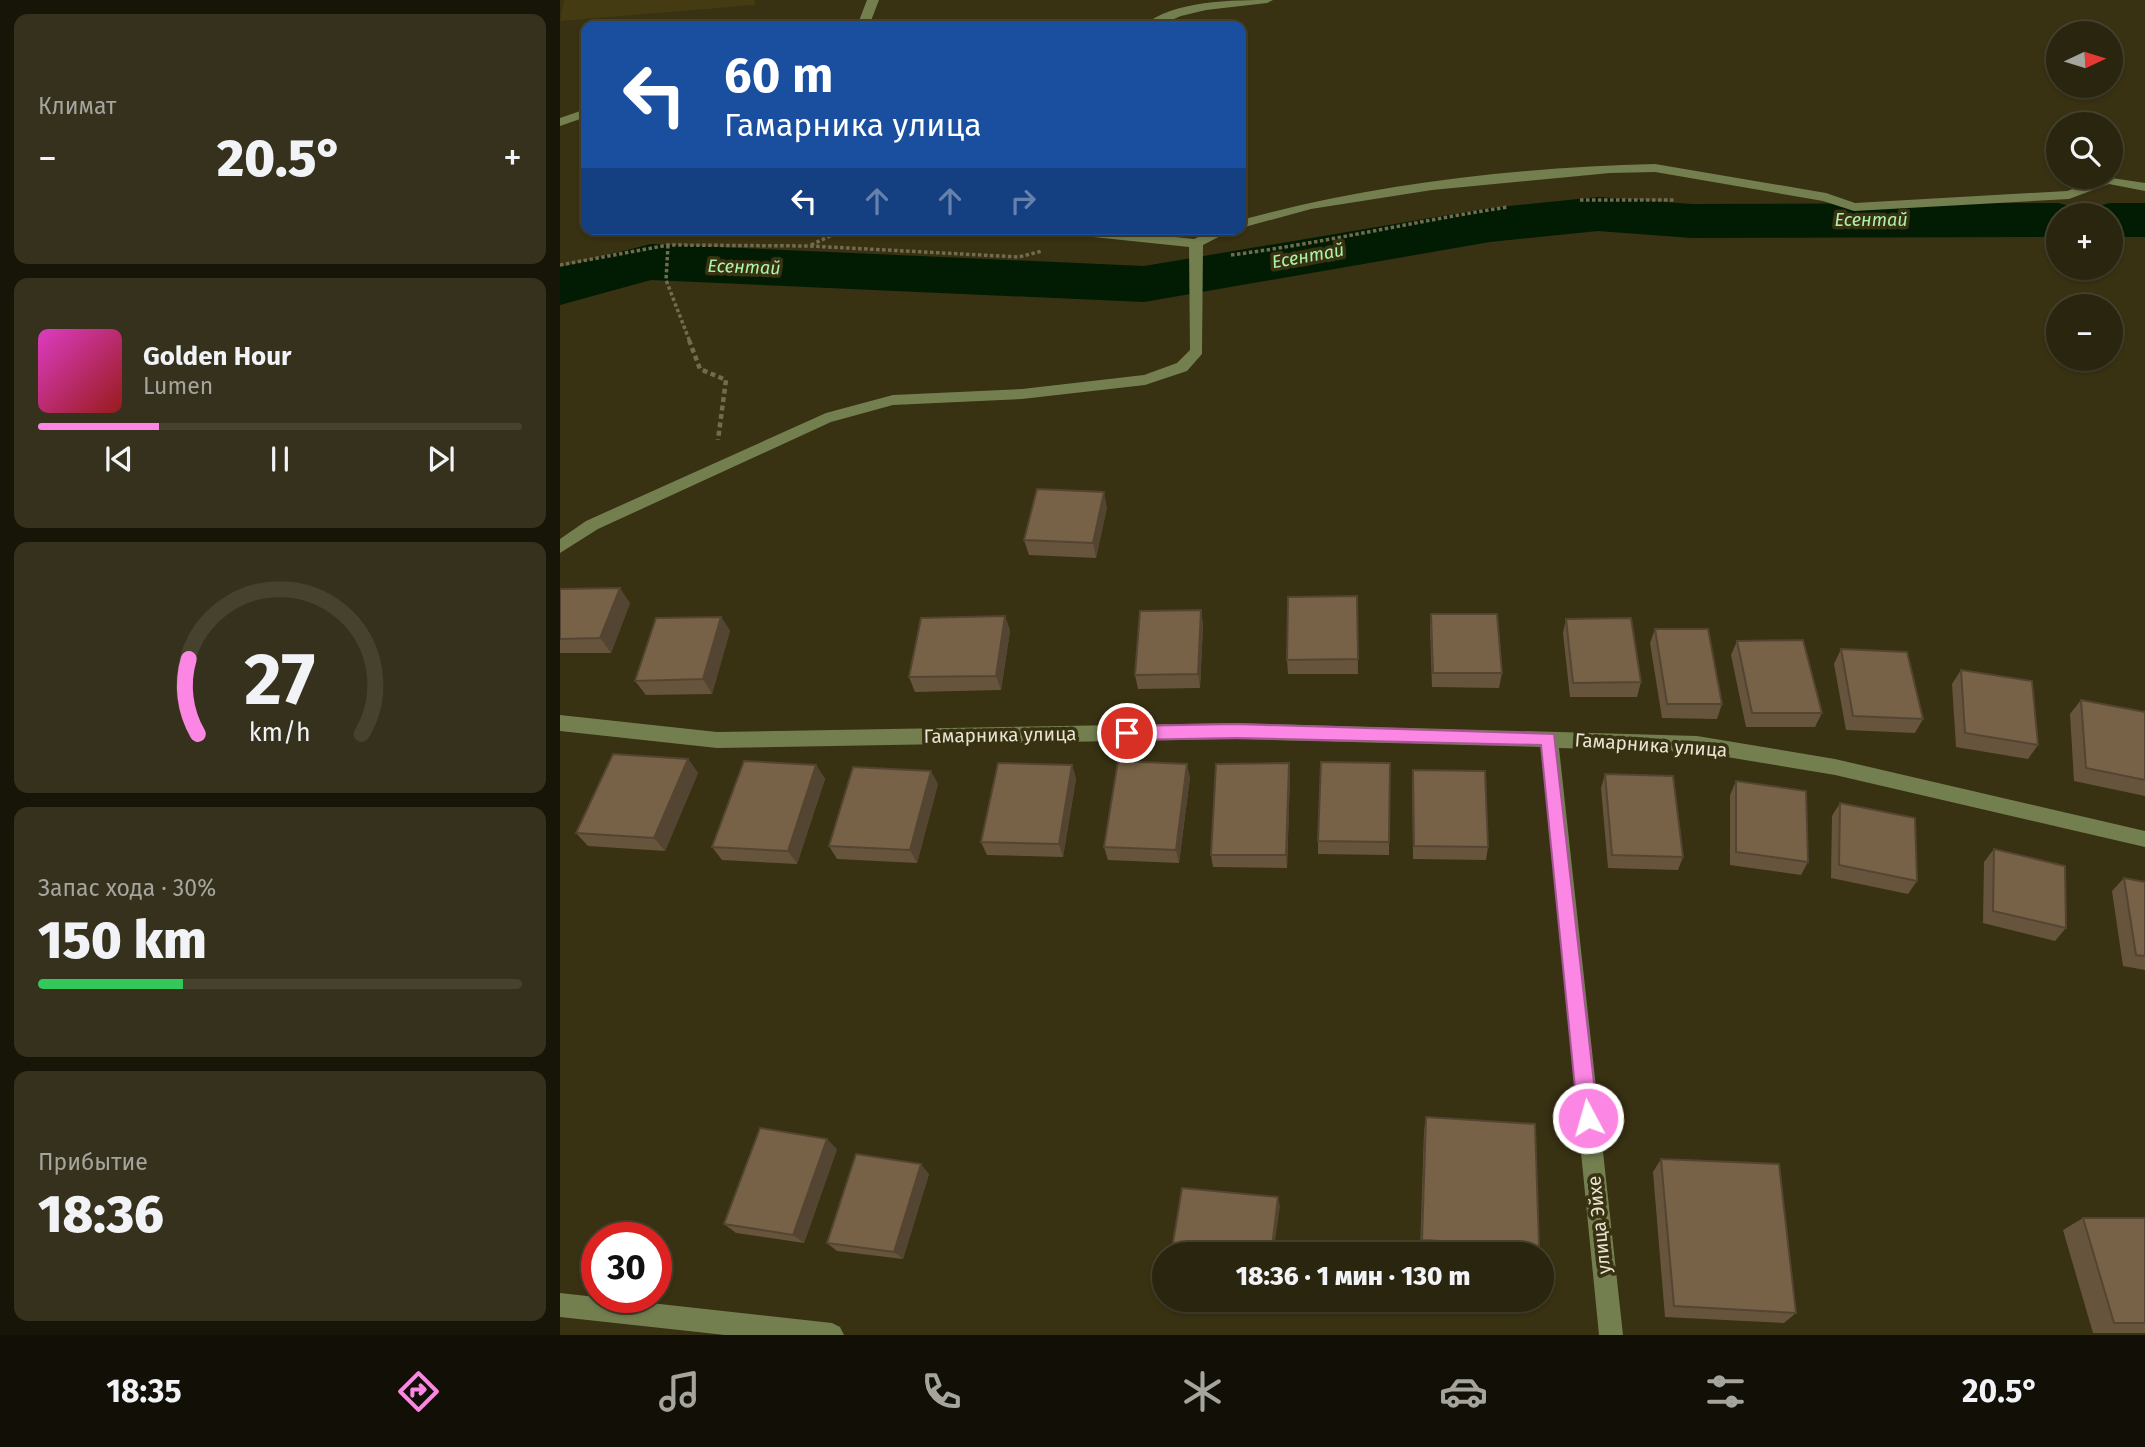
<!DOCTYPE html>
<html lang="ru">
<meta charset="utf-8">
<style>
:root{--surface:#2a250e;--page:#36311c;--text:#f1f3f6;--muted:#a5a59e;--line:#46422e;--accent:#fc86e3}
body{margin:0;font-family:"Fira Sans",sans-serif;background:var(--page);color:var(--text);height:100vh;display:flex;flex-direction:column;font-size:26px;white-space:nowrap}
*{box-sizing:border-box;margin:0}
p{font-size:23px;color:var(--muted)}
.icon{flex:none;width:38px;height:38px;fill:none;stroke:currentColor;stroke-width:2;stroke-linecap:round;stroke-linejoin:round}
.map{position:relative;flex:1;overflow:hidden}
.side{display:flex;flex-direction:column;gap:14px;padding:14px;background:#171408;width:560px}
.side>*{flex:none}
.top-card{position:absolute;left:21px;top:21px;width:665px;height:214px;border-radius:14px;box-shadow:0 2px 5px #0004,0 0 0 2px var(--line);background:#1a4fa0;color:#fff;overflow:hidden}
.needle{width:46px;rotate:86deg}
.fabs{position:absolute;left:1486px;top:21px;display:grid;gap:14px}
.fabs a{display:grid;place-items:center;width:77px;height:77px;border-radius:50%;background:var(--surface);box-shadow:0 2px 5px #0004,0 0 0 2px var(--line);font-size:35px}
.speed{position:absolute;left:21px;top:1222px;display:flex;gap:14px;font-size:35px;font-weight:700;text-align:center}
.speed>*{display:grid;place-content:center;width:91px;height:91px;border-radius:50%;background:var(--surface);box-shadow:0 2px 5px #0004,0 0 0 2px var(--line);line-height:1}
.speed .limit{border:10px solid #d22;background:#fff;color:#111}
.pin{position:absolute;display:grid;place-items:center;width:60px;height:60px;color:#fff;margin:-30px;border:4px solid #fff;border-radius:50%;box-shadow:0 2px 7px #0007}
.me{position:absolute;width:77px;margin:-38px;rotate:354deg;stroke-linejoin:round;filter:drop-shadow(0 0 5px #0008)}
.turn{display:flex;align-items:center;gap:24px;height:147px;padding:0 28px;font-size:32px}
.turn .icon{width:91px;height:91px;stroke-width:2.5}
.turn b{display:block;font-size:49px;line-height:60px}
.lanes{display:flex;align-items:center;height:66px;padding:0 28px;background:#0003;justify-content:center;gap:35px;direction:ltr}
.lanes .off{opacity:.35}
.big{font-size:52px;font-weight:800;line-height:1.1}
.side .tile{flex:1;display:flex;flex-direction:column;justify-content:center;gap:10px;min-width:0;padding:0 24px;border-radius:14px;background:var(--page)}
.side .dial{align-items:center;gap:0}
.dial svg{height:182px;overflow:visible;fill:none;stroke:var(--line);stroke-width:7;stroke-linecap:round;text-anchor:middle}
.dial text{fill:var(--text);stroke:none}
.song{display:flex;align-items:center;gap:21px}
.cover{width:84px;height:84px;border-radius:10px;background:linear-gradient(135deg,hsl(310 70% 55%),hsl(0 70% 35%))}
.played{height:7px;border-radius:4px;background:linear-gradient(90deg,var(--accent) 25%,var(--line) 25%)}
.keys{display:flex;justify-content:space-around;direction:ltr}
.heat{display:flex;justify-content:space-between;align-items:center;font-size:38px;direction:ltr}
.charge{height:10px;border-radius:5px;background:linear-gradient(90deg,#34c759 30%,var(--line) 0)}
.trip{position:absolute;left:592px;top:1242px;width:402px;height:70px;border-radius:35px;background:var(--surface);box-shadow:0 2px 5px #0004,0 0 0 2px var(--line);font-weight:800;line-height:70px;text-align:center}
.tabs{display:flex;height:112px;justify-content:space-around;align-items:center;background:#110f06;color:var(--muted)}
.tabs .icon{width:49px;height:49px}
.tabs .selected{color:var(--accent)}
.tabs b{font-size:32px;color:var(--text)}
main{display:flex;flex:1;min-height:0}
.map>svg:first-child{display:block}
.built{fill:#443b12}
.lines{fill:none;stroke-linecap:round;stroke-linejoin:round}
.river{fill:#021c03;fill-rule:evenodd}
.path-far1{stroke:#716b50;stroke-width:3.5;stroke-dasharray:3.5 2.5;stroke-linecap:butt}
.path{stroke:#716b50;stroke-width:4.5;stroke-dasharray:5 3.5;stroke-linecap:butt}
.minor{fill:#737f4f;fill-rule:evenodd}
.wall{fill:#67543d}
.shaded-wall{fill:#544532}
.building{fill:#786247;stroke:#544532;stroke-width:2}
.route{fill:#fc86e3;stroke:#a45794;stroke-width:2}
.labels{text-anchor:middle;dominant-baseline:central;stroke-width:7;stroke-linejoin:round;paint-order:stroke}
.far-water-label{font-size:18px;font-style:italic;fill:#a9f6aa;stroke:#383112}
.street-label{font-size:19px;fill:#e8e4d2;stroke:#383112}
</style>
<main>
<section class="side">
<div class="tile"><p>Климат</p>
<div class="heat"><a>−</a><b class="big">20.5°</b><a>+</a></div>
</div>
<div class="tile">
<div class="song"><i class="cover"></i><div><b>Golden Hour</b><p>Lumen</p></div></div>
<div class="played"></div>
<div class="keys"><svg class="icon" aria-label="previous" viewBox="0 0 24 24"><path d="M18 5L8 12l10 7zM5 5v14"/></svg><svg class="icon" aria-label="pause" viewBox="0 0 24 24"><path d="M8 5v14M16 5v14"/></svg><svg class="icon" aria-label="next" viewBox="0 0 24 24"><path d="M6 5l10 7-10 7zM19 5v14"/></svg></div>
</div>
<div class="tile dial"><svg viewBox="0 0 100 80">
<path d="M14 69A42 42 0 1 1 86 69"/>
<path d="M14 69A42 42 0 0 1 10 36" stroke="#fc86e3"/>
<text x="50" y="56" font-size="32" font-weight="700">27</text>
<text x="50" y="72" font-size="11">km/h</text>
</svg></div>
<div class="tile"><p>Запас хода · 30%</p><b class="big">150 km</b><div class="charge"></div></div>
<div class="tile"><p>Прибытие</p><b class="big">18:36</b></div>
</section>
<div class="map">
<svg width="1585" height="1335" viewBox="0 0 1585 1335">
<rect width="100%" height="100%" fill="#383112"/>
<path class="built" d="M4 0H195V5L0 21Z"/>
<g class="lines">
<g class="river">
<path d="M1038 197 1132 204 1498 203 1517 208 1522 215H1498V237L1132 238 1038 231 930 242 584 302 91 280 0 305V267L91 244 584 266 930 208Z"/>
<path d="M1550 203H1585V237H1550V215H1526L1531 208Z"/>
</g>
<g class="path-far1">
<path d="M1020 200H1116"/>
<path d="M108 245 106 280 130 342"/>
<path d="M251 245 285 229"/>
<path d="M671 255C764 243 855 221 948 207"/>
<path d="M0 265 108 245 250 246 459 257 482 251"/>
</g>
<path class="path" d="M129 340 140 369 166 380 158 440"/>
<g class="minor">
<path d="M307 0H319L309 26H297Z"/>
<path d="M713 0 707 3 646 10 621 16 597 26H583C613 0 674 0 713 0Z"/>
<path d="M26 109V117L0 126V118Z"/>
<path d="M1095 164 1266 193 1295 203 1507 191 1545 177 1585 183V191L1549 184 1509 199 1294 211 1263 201 1095 172 1050 173 872 190 751 209 681 228V220C812 184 959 167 1095 164Z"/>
<path d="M488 229H540L634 239 655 229H674L643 245 642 354 627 371 585 385 462 399 333 405 271 422 38 529 0 553V539L26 521 266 413 333 395 462 389 584 375 617 363 630 350 629 247 495 233Z"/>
<path d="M0 715 157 732 676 723 1137 736 1275 759 1585 831V847L1275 775 1137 752 999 748 1063 1335H1039L981 747 676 739 157 748 0 731Z"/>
<path d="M0 1293 272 1323 280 1327 284 1335H165L0 1317Z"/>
</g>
</g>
<g class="wall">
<path d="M547 507 536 558 469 555 464 540Z"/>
<path d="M0 589 70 603 51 653H0Z"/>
<path d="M797 596 798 674H728L727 660Z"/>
<path d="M641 610 643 625 640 688 578 689 575 675Z"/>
<path d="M871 614 942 673 939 688 872 687 870 629Z"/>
<path d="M445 616 450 631 441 690 355 692 349 677Z"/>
<path d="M161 617 170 631 152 694 86 695 75 681Z"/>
<path d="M1006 619 1081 682 1077 697H1010L1003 633Z"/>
<path d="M1095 629 1162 704 1157 719 1102 718 1090 643Z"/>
<path d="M1177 641 1262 713 1255 727H1186L1171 655Z"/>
<path d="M1281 649 1363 719 1355 733 1286 730 1274 664Z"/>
<path d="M1401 670 1478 745 1468 759 1396 747 1392 684Z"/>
<path d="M1521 700 1585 712V796L1514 781 1510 714Z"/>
<path d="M128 759 138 773 105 851 28 846 16 833Z"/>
<path d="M729 763 730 777 727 868 653 867 651 855Z"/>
<path d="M256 765 265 779 237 864 162 860 152 847Z"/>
<path d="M512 765 516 779 503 857 427 855 421 842Z"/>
<path d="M853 770 928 847 926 860 853 859 852 783Z"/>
<path d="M1045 774 1123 857 1118 870 1048 868 1041 788Z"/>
<path d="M630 777 619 863 548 860 544 847Z"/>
<path d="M1176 781 1248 862 1241 875 1170 865V795Z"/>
<path d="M378 784 357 863 277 859 269 846Z"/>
<path d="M1280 803 1357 881 1348 894 1271 878 1272 816Z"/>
<path d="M758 841 829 842V855L758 854Z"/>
<path d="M1434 849 1506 928 1495 941 1423 923 1424 862Z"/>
<path d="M1564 878 1585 882V970L1563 966 1552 891Z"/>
<path d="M866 1117 979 1246 976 1255H917L860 1252 864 1131Z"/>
<path d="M277 1149 244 1243 176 1233 164 1224Z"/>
<path d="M1101 1159 1236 1313 1224 1323 1105 1317 1093 1172Z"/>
<path d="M369 1174 343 1259 277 1251 267 1243Z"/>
<path d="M1523 1218H1585V1333H1533L1503 1230Z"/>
</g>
<g class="shaded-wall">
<path d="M544 492 547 507 536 558 533 543Z"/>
<path d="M60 588 70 603 51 653 40 638Z"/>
<path d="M641 610 643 625 640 688 638 674Z"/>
<path d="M445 616 450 631 441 690 436 676Z"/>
<path d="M161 617 170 631 152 694 143 679Z"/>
<path d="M128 759 138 773 105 851 94 838Z"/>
<path d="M729 763 730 777 727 868 726 855Z"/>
<path d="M627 764 630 777 619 863 616 850Z"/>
<path d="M256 765 265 779 237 864 228 851Z"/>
<path d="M512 765 516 779 503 857 499 844Z"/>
<path d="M371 771 378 784 357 863 350 850Z"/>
<path d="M267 1139 277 1149 244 1243 233 1235Z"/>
<path d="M361 1164 369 1174 343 1259 334 1252Z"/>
<path d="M718 1197 720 1206 713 1255H711Z"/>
</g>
<g class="building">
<path d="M477 489 544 492 533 543 464 540Z"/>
<path d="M60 588 40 638 0 639V589Z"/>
<path d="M797 596 798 659 727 660 728 597Z"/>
<path d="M641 610 638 674 575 675 580 611Z"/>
<path d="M871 614H937L942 673H873Z"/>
<path d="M445 616 436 676 349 677 361 618Z"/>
<path d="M161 617 143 679 75 681 96 618Z"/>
<path d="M1071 618 1081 682 1013 683 1006 619Z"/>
<path d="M1095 629H1148L1162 704H1107Z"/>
<path d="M1243 640 1262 713H1192L1177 641Z"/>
<path d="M1281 649 1347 652 1363 719 1293 716Z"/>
<path d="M1401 670 1472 681 1478 745 1405 733Z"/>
<path d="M1521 700 1585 712V780L1526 768Z"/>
<path d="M53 754 128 759 94 838 16 833Z"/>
<path d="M184 761 256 765 228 851 152 847Z"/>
<path d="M558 761 627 764 616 850 544 847Z"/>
<path d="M761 762 830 763 829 842 758 841Z"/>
<path d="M438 763 512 765 499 844 421 842Z"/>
<path d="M729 763 726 855H651L656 764Z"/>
<path d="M293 767 371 771 350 850 269 846Z"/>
<path d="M853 770 925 771 928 847 854 846Z"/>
<path d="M1045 774 1113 776 1123 857 1052 855Z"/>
<path d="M1176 781 1246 791 1248 862 1176 852Z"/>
<path d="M1280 803 1355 818 1357 881 1279 865Z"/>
<path d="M1434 849 1505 866 1506 928 1433 911Z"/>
<path d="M1564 878 1585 882V956L1576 955Z"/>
<path d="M866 1117 975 1124 979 1246 862 1240Z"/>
<path d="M200 1128 267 1139 233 1235 164 1224Z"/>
<path d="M296 1154 361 1164 334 1252 267 1243Z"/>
<path d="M1101 1159 1219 1164 1236 1313 1114 1306Z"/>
<path d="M622 1188 718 1197 711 1255H611Z"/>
<path d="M1523 1218H1585V1323H1554Z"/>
</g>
<path class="route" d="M676 724 994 734 1038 1118 1035 1125 1028 1128 1021 1125 1018 1118 981 745 676 738 567 740 559 733 567 726Z"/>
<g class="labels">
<g class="far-water-label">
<text x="1311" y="220">Есентай</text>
<text transform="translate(748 256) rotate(-10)">Есентай</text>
<text transform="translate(184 267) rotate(2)">Есентай</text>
</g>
<g class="street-label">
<text transform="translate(440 735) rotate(-1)">Гамарника улица</text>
<text transform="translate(1091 745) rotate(4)">Гамарника улица</text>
<text transform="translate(1039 1225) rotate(-96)">улица Эйхе</text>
</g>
</g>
</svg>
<div class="fabs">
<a><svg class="needle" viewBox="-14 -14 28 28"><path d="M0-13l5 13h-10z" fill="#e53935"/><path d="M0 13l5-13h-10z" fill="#a5a59e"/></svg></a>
<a><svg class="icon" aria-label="search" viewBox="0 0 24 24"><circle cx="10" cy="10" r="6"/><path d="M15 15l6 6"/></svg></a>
<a>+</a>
<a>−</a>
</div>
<div class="speed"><div class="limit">30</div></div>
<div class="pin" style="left:567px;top:733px;background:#d93025"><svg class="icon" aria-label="arrive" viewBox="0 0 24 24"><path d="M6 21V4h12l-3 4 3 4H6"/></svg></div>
<svg class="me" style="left:1028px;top:1118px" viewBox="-20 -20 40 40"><circle r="17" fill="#fc86e3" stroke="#fff" stroke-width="3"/><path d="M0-11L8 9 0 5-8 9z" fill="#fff"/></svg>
<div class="trip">18:36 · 1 мин · 130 m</div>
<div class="top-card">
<div class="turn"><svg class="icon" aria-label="left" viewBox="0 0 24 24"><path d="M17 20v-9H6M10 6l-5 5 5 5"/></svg><div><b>60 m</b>Гамарника улица</div></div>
<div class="lanes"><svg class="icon" aria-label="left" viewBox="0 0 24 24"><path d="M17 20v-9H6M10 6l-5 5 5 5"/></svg><svg class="icon off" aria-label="ahead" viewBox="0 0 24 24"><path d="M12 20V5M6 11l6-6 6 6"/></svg><svg class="icon off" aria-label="ahead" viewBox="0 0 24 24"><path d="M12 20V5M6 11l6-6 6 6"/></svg><svg class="icon off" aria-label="right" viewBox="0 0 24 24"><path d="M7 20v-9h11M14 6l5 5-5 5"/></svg></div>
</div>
</div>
</main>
<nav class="tabs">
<b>18:35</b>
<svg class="icon selected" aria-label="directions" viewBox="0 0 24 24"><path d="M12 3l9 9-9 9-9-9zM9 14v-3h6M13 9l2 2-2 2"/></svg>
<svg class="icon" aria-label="music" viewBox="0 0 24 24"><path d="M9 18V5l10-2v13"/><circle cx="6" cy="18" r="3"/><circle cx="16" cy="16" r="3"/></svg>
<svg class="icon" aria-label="phone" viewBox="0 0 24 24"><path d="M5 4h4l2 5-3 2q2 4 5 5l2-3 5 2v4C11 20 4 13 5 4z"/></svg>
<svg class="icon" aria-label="climate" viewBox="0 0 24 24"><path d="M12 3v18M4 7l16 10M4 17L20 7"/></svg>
<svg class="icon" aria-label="car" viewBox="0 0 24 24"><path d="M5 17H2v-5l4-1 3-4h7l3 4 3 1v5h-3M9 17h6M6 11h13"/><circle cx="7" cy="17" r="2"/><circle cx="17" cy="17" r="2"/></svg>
<svg class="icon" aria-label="filters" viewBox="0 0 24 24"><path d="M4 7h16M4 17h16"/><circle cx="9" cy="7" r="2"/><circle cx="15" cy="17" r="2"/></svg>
<b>20.5°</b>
</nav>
